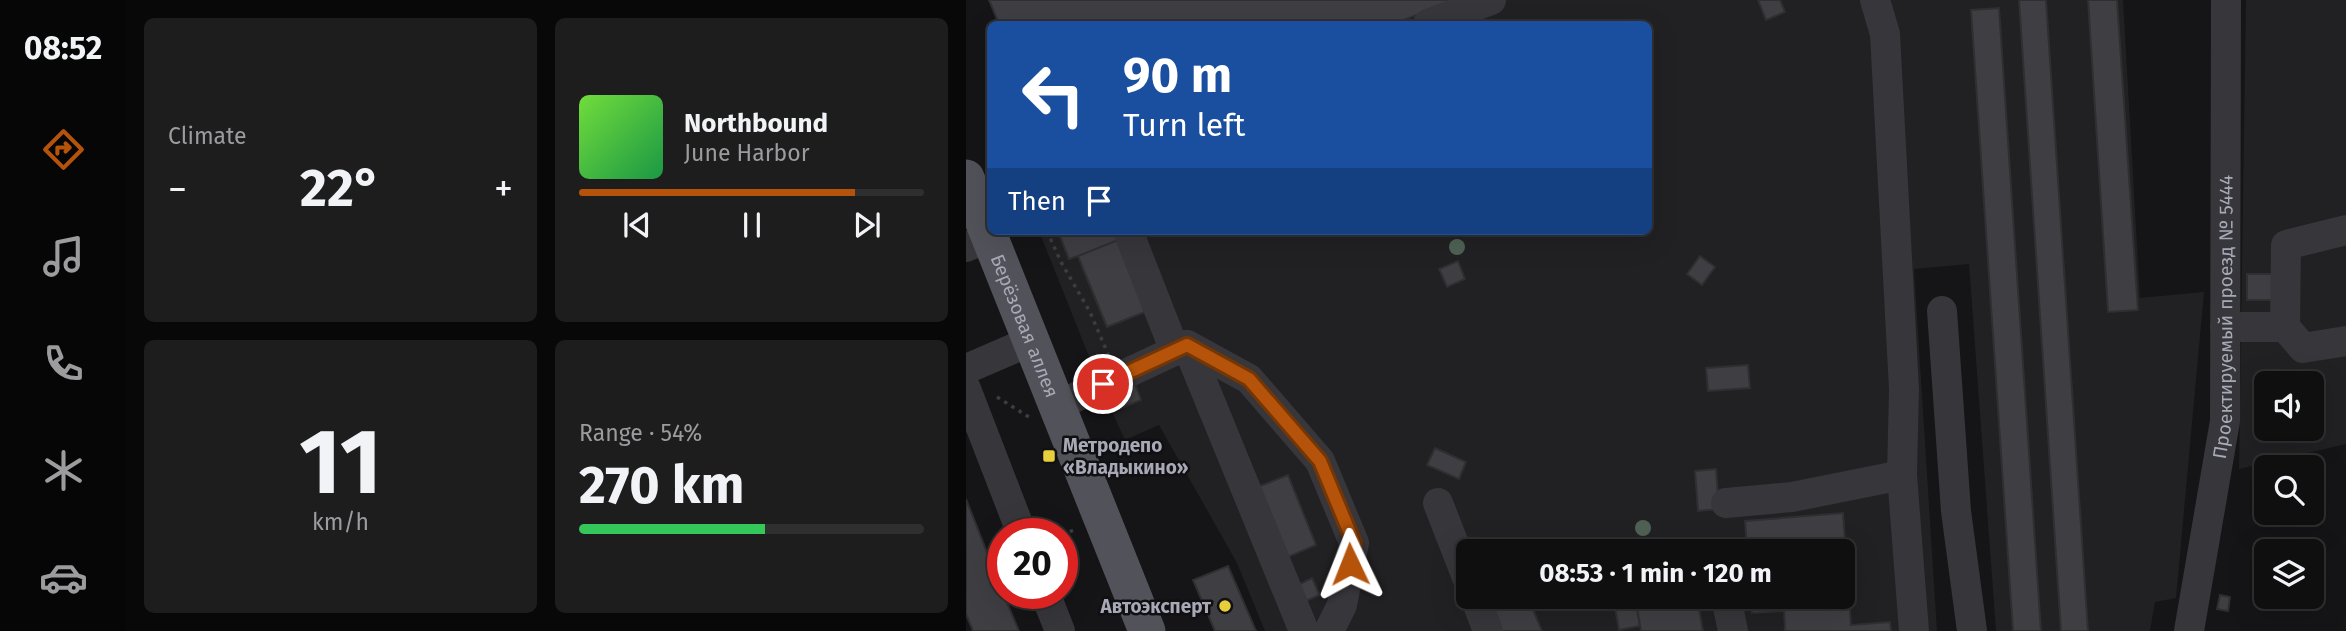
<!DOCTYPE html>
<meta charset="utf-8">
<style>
:root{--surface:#100f10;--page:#1e1d1e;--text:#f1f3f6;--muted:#9c9c9f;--line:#302f30;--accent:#b45309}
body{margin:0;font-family:"Fira Sans",sans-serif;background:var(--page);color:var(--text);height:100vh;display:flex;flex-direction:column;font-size:26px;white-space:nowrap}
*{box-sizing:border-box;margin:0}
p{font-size:23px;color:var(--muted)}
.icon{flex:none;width:38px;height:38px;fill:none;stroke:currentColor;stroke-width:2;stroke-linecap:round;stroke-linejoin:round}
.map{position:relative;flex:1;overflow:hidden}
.drawer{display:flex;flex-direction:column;gap:18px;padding:18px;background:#090809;width:840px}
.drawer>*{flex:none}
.hud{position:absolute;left:21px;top:21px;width:665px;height:214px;border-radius:10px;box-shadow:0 7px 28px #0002,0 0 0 2px var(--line);background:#1a4fa0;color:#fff;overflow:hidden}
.controls{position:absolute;left:1288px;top:371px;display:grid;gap:14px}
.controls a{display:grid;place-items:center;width:70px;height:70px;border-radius:10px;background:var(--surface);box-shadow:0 7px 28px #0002,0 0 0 2px var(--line);font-size:35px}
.speed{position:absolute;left:21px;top:518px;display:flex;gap:14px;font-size:35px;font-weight:700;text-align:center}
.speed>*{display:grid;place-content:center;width:91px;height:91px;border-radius:50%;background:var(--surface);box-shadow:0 7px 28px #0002,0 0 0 2px var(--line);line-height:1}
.speed .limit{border:10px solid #d22;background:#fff;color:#111}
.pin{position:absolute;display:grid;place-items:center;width:60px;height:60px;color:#fff;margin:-30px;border:4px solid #fff;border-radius:50%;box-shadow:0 2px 7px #0007}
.me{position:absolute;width:77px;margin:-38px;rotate:358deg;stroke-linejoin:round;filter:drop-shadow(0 0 5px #0008)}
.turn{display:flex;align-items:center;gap:24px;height:147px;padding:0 21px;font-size:32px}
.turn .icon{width:91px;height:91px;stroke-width:2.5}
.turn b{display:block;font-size:49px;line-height:60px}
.then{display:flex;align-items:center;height:66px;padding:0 21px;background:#0003;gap:14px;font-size:26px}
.big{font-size:52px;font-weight:700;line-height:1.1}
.drawer .card{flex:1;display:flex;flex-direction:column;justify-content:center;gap:10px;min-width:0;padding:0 24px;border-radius:10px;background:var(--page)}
.drawer .dial{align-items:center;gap:0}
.dial b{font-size:91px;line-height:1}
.song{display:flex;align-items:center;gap:21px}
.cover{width:84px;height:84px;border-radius:10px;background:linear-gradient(135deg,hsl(100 70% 55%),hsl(140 70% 35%))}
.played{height:7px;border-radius:4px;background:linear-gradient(90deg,var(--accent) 80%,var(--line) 80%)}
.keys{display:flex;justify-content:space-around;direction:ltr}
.heat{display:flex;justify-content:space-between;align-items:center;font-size:38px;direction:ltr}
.charge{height:10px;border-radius:5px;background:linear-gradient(90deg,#34c759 54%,var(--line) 0)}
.drawer .tiles{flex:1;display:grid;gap:18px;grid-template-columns:repeat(2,1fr)}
.trip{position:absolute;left:490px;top:539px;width:399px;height:70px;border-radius:10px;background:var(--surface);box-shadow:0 7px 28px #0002,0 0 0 2px var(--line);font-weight:700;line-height:70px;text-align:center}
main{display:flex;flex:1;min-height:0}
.tabs{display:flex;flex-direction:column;width:126px;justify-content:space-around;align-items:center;background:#060606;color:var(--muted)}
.tabs .icon{width:49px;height:49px}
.tabs .active{color:var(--accent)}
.tabs b{font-size:32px;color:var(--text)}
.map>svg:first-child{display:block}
.built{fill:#212123;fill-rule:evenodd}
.building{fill:#3f3e43;stroke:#2f2f32;stroke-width:2}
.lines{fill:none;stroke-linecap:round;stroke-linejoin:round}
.path{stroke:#3c3c42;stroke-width:3.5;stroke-dasharray:3.5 5;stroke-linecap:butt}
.minor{stroke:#36363b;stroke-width:30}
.major{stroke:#52525a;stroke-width:37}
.tree{fill:#4f6154}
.route-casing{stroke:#753606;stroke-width:18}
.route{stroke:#b45309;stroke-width:12}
.poi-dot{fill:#e7cf3b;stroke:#100f11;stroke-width:2.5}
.labels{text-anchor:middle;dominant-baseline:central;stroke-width:5;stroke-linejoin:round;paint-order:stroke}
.street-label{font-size:19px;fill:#a7a9b6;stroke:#100f11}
.poi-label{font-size:19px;font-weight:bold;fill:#a7a9b6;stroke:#100f11;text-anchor:start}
</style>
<main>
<nav class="tabs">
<b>08:52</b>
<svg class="icon active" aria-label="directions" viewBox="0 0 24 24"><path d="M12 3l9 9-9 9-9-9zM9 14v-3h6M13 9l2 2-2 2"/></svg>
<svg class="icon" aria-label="music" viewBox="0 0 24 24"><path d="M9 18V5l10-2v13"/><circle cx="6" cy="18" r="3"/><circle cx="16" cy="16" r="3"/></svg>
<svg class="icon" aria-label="phone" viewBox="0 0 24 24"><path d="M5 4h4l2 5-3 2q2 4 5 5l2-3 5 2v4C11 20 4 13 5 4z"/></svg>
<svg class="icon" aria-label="climate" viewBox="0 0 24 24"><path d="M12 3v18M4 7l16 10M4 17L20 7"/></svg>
<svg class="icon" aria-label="car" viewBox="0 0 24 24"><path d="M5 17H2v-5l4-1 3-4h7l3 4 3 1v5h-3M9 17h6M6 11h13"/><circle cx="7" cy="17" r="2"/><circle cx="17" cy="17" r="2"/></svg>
</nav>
<section class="drawer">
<div class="tiles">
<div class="card"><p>Climate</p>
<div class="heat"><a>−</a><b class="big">22°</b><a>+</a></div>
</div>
<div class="card">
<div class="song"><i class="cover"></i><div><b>Northbound</b><p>June Harbor</p></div></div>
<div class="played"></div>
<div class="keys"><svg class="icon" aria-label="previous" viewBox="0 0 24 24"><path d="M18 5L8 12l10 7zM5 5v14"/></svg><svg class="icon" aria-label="pause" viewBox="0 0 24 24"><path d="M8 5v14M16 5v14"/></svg><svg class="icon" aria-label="next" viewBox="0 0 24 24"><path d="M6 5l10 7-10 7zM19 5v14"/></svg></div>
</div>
<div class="card dial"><b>11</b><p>km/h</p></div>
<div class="card"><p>Range · 54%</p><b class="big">270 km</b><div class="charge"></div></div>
</div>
</section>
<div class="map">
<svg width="1380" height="631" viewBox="0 0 1380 631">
<rect width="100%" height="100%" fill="#151416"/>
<g class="built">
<path d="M23 0H1157L1174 298 1238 292 1210 598 1189 602 1184 631H1030L1003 264 948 269 971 631H299L271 563 193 425 159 440 147 414 156 408 148 390 138 394 73 231H682V24H33ZM502 551H877V597H502Z"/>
<path d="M1280 0H1380V444L1273 469ZM1300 383H1346V429H1300Z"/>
</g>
<g class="building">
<path d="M23 0H489L428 24H33Z"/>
<path d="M792 0H814L819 12 800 20Z"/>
<path d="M1053 0H1080L1122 631H1095Z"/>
<path d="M1122 0H1151L1172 310 1142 312Z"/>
<path d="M1033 8 1075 631H1047L1005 10Z"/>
<path d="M92 231H148L152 240 103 259Z"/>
<path d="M92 231H148L181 311 141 327 112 256 103 259Z"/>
<path d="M152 240 181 311 141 327 112 256Z"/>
<path d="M734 256 749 267 736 285 721 274Z"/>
<path d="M492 261 499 279 481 287 473 269Z"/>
<rect x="1281" y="274" width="25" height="26"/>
<path d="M782 365 784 388 742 391 740 368Z"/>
<path d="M168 381 175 400 156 408 148 389Z"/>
<path d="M469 448 500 462 493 479 461 465Z"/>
<path d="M750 469 753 509 732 511 729 471Z"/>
<path d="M322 475 350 545 317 559 289 488Z"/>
<path d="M0 499 37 593 53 631H7L0 614Z"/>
<path d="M877 513 885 625 924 622 925 631H819L818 611 786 613 785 597H877V551H781L779 521Z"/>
<path d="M262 566 290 631H249L227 580Z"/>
<path d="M346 578 354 595 335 603 328 587Z"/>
<path d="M1254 595 1264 597 1262 611 1251 609Z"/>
<path d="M519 597H562L576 631H532Z"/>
<path d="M647 597H669L674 626 653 630Z"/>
<path d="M669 597H731L737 631H675Z"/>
</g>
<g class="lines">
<g class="path">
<path d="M81 231 95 262 124 312 142 354"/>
<path d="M31 397 66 419"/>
<path d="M96 535 110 529"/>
</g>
<g class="minor">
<path d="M909 0 919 34 938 389 936 475 948 631"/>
<path d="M462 24 525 0"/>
<path d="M162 231 209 351"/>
<path d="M0 247 24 237"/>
<path d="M976 311 990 511 1006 631"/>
<path d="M1259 327H1319L1320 245 1380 230"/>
<path d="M1319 327 1337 348 1380 341"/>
<path d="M221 345 283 379 354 461 388 543 376 605 363 631"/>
<path d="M0 369 65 341"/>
<path d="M0 389 56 534"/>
<path d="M91 406 221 345 338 631"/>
<path d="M472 503 502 580"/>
<path d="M760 503 826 497 936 475"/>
<path d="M79 593 94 631"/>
<path d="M509 597 522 631"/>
<path d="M760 597 767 631"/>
<path id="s1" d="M1223 631 1259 421 1260 0"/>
</g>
<path class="major" id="s2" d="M0 178 181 631"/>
</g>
<g class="tree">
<circle cx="491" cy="247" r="8"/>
<circle cx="677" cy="528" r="8"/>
</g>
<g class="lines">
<defs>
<path id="route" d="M137 384 221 345 283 379 354 461 388 543 384 564"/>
</defs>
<use href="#route" class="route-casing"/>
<use href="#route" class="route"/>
</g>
<g class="poi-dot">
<rect x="76" y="449" width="14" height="14" rx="3.5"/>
<circle cx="259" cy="606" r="7"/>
</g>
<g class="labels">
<g class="street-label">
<text stroke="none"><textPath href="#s1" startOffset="317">Проектируемый проезд № 5444</textPath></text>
<text stroke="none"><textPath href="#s2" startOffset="159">Берёзовая аллея</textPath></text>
</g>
<g class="poi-label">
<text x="97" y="445">Метродепо<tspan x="97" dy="22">«Владыкино»</tspan></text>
<text x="245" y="606" text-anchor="end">Автоэксперт</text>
</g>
</g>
</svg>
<div class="controls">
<a><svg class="icon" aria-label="sound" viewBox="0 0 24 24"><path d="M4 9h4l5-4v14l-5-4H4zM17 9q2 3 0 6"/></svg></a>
<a><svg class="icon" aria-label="search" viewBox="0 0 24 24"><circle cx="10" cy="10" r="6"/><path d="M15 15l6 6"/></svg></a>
<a><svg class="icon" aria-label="layers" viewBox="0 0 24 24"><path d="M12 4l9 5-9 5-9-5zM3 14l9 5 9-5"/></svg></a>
</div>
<div class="speed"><div class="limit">20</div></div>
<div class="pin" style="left:137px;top:384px;background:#d93025"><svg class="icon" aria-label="arrive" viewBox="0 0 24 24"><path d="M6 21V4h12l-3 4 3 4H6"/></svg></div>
<svg class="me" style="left:384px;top:564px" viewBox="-20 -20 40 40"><path d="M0-17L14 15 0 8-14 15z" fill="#b45309" stroke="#fff" stroke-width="4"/></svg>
<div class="trip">08:53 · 1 min · 120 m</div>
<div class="hud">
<div class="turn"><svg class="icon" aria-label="left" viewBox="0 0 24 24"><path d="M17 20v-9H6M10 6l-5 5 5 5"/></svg><div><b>90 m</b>Turn left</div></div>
<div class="then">Then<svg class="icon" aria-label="arrive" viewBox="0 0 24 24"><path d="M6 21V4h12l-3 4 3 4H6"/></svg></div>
</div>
</div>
</main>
